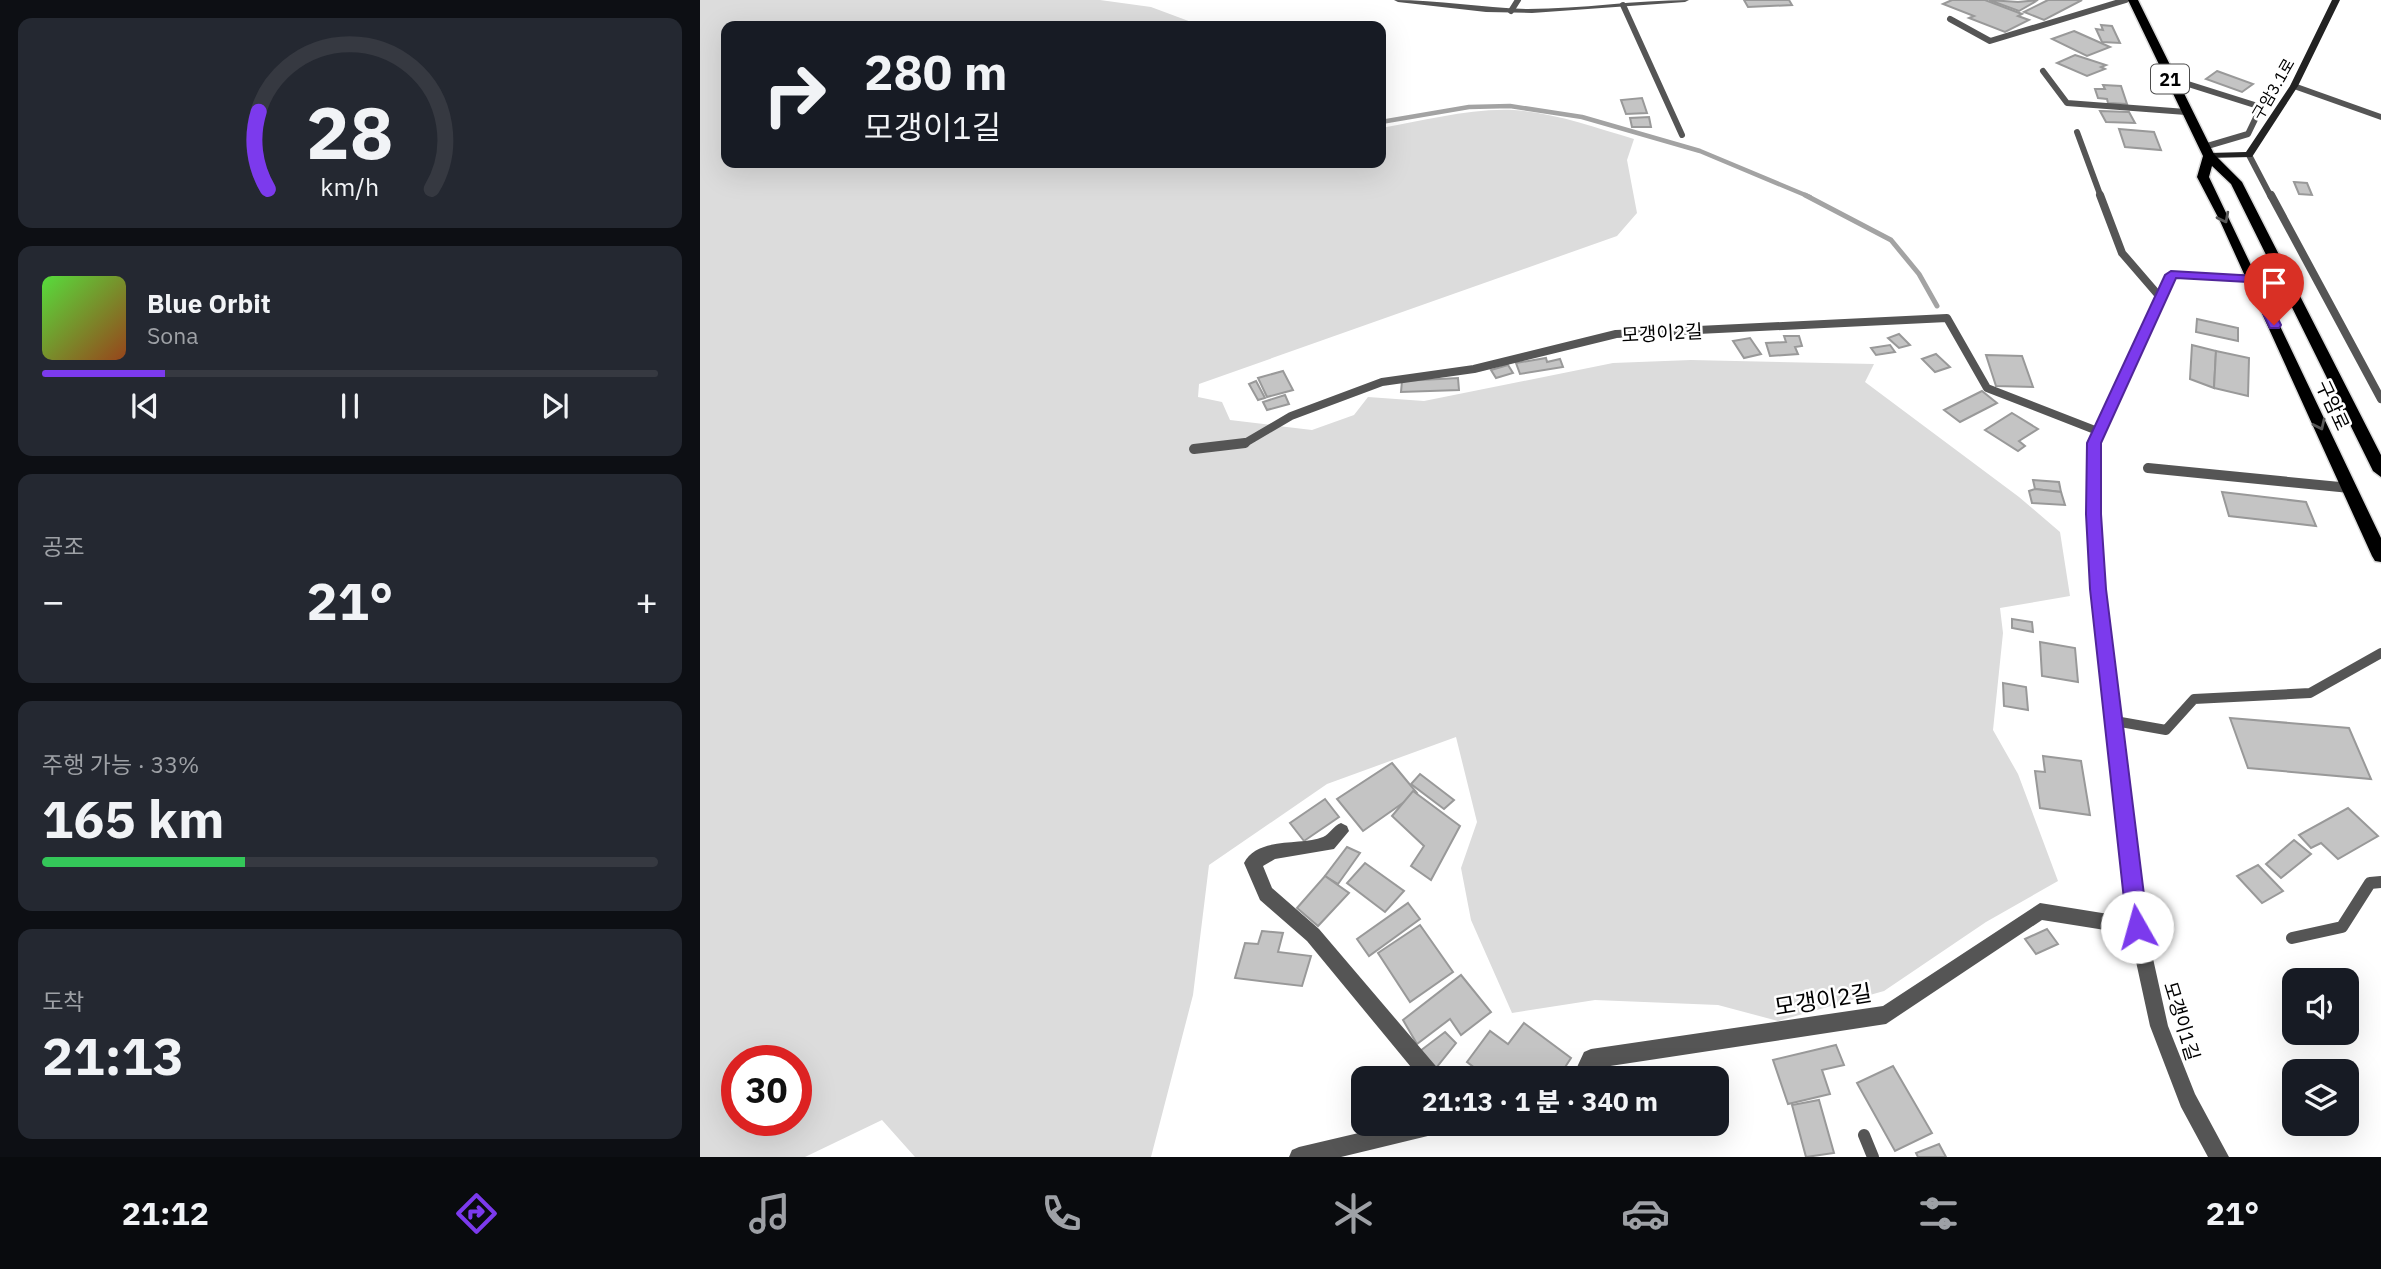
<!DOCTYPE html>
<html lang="ko">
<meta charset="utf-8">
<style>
:root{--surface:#171b24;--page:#242831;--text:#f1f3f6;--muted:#9ea1a6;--line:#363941;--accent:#7c3aed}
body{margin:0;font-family:"IBM Plex Sans","Noto Sans KR",sans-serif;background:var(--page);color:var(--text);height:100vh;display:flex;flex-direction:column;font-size:26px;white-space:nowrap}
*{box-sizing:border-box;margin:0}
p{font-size:23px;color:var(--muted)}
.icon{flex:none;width:38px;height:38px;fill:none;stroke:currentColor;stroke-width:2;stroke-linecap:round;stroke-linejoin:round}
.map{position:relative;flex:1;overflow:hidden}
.side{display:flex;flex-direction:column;gap:18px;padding:18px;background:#0d0f14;width:700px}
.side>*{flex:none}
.hud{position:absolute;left:21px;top:21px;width:665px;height:147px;border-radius:14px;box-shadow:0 7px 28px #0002;background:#171b24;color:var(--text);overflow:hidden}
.buttons{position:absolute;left:1582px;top:968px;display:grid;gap:14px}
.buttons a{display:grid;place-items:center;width:77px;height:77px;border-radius:14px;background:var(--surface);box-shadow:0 7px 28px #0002;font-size:35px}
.speed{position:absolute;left:21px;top:1045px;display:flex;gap:14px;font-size:35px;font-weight:700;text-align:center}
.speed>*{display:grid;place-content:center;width:91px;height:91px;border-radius:50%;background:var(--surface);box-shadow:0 7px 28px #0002;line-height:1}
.speed .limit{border:10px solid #d22;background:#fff;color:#111}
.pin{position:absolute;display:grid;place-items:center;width:60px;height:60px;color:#fff;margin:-72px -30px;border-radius:50% 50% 50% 0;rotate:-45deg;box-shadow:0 0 7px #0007}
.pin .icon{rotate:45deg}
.me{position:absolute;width:77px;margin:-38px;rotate:353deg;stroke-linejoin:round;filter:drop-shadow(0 0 5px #0008)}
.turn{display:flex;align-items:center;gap:24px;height:147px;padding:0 28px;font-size:32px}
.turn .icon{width:91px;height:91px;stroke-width:2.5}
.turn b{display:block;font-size:49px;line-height:60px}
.big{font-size:52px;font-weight:800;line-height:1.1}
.side .card{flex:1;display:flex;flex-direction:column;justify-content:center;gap:10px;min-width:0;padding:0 24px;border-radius:14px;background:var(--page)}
.side .dial{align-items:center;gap:0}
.dial svg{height:182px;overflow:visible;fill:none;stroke:var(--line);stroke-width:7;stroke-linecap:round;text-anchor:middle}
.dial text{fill:var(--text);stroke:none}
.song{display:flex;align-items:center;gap:21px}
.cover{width:84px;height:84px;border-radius:10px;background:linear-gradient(135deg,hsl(110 70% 55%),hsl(20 70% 35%))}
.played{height:7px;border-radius:4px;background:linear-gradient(90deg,var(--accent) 20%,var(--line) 20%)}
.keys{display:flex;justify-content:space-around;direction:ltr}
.heat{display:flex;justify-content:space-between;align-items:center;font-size:38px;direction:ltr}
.charge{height:10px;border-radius:5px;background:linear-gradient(90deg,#34c759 33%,var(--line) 0)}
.trip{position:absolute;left:651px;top:1066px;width:378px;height:70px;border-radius:14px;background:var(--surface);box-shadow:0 7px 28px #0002;font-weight:800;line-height:70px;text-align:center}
.dock{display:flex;height:112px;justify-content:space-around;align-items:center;background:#090b0e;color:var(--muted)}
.dock .icon{width:49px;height:49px}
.dock .active{color:var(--accent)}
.dock b{font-size:32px;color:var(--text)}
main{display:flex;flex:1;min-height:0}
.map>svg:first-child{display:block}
.green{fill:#dcdcdc;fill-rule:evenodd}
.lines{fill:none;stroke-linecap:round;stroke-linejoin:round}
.stream-far1{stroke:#a3a3a3;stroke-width:4.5}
.stream{stroke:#a3a3a3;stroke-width:5}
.building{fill:#c4c4c4;stroke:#999;stroke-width:2}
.primary-casing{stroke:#dbdbdb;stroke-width:3}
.lane-far3{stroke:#555;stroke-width:6}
.lane-far2{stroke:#555;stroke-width:8}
.lane-far1{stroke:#555;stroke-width:10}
.lane{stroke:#555;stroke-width:12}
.street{fill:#555;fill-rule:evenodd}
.secondary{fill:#222;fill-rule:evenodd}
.primary{fill:#000;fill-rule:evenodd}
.oneway{stroke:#595959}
.route{fill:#7c3aed;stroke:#51269a;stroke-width:2}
.labels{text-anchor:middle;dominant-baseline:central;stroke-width:5;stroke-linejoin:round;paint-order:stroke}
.far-street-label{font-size:16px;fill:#000;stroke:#fff}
.shield{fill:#fff;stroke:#4c4c4c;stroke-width:2}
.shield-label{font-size:18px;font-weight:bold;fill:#000}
.street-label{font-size:19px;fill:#000;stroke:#fff}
.near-street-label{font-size:23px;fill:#000;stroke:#fff}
</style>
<main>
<section class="side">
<div class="card dial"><svg viewBox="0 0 100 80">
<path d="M14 69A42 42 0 1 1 86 69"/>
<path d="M14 69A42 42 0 0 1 10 35" stroke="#7c3aed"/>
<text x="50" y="56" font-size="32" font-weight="700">28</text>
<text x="50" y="72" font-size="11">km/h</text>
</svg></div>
<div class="card">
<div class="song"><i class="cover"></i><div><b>Blue Orbit</b><p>Sona</p></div></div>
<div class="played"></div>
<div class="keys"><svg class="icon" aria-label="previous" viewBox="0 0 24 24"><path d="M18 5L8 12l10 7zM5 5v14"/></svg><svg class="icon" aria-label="pause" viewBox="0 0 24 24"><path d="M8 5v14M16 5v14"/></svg><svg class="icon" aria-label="next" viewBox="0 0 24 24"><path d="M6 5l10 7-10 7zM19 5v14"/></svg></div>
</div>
<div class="card"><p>공조</p>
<div class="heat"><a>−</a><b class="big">21°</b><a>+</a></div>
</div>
<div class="card"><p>주행 가능 · 33%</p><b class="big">165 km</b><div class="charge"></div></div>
<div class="card"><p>도착</p><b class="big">21:13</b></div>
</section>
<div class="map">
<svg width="1681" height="1157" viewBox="0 0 1681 1157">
<rect width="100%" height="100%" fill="#fff"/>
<path class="green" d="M0 0H400L451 7 502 26H26V163H681V128C724 121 769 108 814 110 855 113 894 127 934 139L927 160 937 213 917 236 499 384 498 397 522 402 530 420 612 430 654 415 668 397 724 401 913 363 991 360 1174 364 1165 382 1319 497 1360 532 1370 596 1300 608 1303 633 1293 730 1318 774 1358 881 1286 922 1184 991 1078 1021 1018 1005 895 1000 812 1013 771 920 761 868 777 822 756 737 627 784 509 865 493 995 451 1157H215L182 1120 105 1157H0ZM37 1060H96V1120H37Z"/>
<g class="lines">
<path class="stream-far1" d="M681 122 769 107 810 106 882 117 1000 151 1110 197"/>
<path class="stream" d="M1105 195 1191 240 1219 274 1237 306"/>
</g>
<g class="building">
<path d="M1044 0H1089L1092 5 1048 7Z"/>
<path d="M1252 0H1285L1322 14 1318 16 1329 20 1305 32 1269 18 1274 16 1243 4Z"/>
<path d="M1289 0 1318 2 1338 0 1319 11Z"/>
<path d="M1348 0H1382L1344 20 1324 12Z"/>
<path d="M1401 25 1412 26 1420 43 1402 42 1396 29 1403 30Z"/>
<path d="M1374 31 1410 47 1387 56 1352 39Z"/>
<path d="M1375 55 1406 65 1401 67 1405 69 1387 76 1357 63Z"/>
<path d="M1517 71 1553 84 1542 92 1506 79Z"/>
<path d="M1403 85 1421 86 1427 104 1408 103 1407 99 1398 98 1395 89H1405Z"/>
<path d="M942 98 947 113 926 114 921 100Z"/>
<path d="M1400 111 1429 112 1435 123 1406 122Z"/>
<path d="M949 117 951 127H932L930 118Z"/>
<path d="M1419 129 1454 132 1461 150 1425 147Z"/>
<path d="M1594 182 1607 183 1612 195 1599 194Z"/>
<path d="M1497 319 1538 328V341L1496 332Z"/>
<path d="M1199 334 1210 345 1199 348 1188 338Z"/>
<path d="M1084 336H1099L1102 346 1095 347 1098 354 1070 356 1066 343 1086 342Z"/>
<path d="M1050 338 1061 354 1044 358 1033 341Z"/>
<path d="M1190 345 1195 352 1176 355 1171 348Z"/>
<path d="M1492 345 1516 351 1514 388 1490 379Z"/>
<path d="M1516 351 1549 358 1548 396 1514 388Z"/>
<path d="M1236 354 1250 367 1235 372 1222 359Z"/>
<path d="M1286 355 1322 356 1333 387 1296 386Z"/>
<path d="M846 358 847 362 860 359 863 367 820 374 816 363Z"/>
<path d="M808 365 813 373 796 378 791 370Z"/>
<path d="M583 371 593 390 567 397 558 378Z"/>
<path d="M758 378 759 390 701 392 702 381Z"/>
<path d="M556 381 565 398 558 400 549 384Z"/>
<path d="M1282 391 1297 403 1260 422 1244 410Z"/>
<path d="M585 395 589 404 567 410 563 402Z"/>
<path d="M1312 413 1338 429 1319 441 1325 446 1318 451 1285 430Z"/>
<path d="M1333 480 1359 482 1361 492 1335 489Z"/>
<path d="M1335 489 1361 492 1365 505 1332 503 1329 491Z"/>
<path d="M1522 492 1606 502 1616 526 1529 516Z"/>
<path d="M1312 619 1332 622 1333 632 1312 628Z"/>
<path d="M1340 642 1375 648 1378 682 1342 676Z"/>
<path d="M1303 683 1326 687 1328 710 1304 706Z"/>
<path d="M1530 718 1649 728 1671 779 1548 768Z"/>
<path d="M1343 756 1381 761 1390 815 1340 808 1335 771 1345 772Z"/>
<path d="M692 763 717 793 663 831 637 799Z"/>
<path d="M720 774 754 800 744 809 711 784Z"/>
<path d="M713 791 760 826 731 880 711 866 724 846 692 816Z"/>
<path d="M625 799 639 817 604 841 590 823Z"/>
<path d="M1648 808 1678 836 1638 859 1621 843 1611 848 1599 835Z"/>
<path d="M1594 840 1611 854 1581 878 1566 864Z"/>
<path d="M647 847 660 853 638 884 625 876Z"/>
<path d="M665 863 704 891 685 912 647 883Z"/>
<path d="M1558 865 1583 891 1562 903 1537 876Z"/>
<path d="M625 876 649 893 618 926 597 908Z"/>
<path d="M708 903 720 919 669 956 657 939Z"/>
<path d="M720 925 753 972 710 1002 678 953Z"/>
<path d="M1347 929 1358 944 1336 954 1325 939Z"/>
<path d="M562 931 583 933 578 952 611 956 602 986 535 978 545 943 558 944Z"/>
<path d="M761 975 791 1012 761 1035 750 1019 717 1044 703 1020Z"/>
<path d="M824 1023 871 1058 858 1078H842L833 1072 829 1078H788L767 1062 790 1031 808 1044Z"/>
<path d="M745 1032 756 1043 736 1068 720 1051Z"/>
<path d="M1136 1045 1144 1065 1122 1070 1130 1094 1088 1104 1073 1060Z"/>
<path d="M1193 1066 1232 1133 1195 1151 1157 1083Z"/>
<path d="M1119 1100 1134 1153 1106 1157 1092 1105Z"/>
<path d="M1239 1144 1246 1157H1218L1216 1153Z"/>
</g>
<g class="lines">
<defs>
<path id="primary" d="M1428 0H1438L1514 154 1542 182 1681 455V477L1673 471 1531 184 1512 166 1509 177 1681 538V562L1675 561 1672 556 1520 221 1497 177 1503 156Z"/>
</defs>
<use href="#primary" class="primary-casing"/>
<g class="lane-far3">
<path d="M923 5 982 135"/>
<path d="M811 11 818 0"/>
<path d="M1250 19 1290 41 1426 0"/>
<path d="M1343 71 1367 103 1486 112"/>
<path d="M1469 78 1561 107 1548 134 1504 147"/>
<path d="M1377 132 1401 197"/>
<path d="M1549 155 1571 197"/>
</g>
<g class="lane-far2">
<path d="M1400 195 1422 253 1460 297"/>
<path d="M1571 195 1681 399"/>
<path d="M531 445 545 443 591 416 682 382 774 369 916 334 1247 318 1287 388 1400 432"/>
</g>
<g class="lane-far1">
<path d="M494 449 545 443"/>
<path d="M1448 468 1650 488"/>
<path d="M1415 721 1466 730 1494 699 1610 693 1681 653"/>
</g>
<g class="lane">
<path d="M1592 938 1642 927 1670 883 1681 882"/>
<path d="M1164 1135 1173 1157"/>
</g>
<g class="street">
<path d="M694 0C739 0 783 8 828 9 882 9 935 0 989 0L985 2 832 13 786 12 698 2Z"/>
<path d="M1594 83 1681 114V120L1591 88 1590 86Z"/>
<path d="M1471 272 1553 275 1558 278 1553 281 1475 278 1400 443 1401 514 1405 589 1446 927 1468 1026 1495 1094 1529 1157H1508L1481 1107 1450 1026 1430 934 1342 920 1186 1024 897 1068 892 1078H872L884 1052 891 1049 1183 1006 1340 903 1427 917 1391 589 1387 514 1388 443 1466 275Z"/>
<path d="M641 823 647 826 649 831 634 849 575 859 563 866 572 888 619 929 740 1071 743 1078H720L607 941 560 900 544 863C557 836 602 846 623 837 630 834 633 826 641 823Z"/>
<path d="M697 1124H746L743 1131 736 1134 641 1157H589L592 1150 599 1147Z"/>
</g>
<path class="secondary" d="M1632 0H1640L1598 86 1552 157 1506 158V154L1509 153 1546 152 1590 86Z"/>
<use href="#primary" class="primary"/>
</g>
<defs><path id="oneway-chevron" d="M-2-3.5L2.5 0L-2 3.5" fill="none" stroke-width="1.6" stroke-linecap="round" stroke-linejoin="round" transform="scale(1.75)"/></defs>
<g class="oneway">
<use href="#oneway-chevron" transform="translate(1524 218) rotate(63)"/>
<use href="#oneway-chevron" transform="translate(1620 425) rotate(65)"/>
</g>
<path class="route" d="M1471 271 1557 276 1581 325 1579 328H1570L1548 282 1476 278 1401 443V514L1406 589 1448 927 1445 933 1437 936 1430 933 1427 927 1390 589 1386 514 1387 443 1465 275Z"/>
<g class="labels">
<g class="far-street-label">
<text transform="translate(1573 89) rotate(-60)">구암3.1로</text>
</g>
<rect class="shield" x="1451" y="64.5" width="38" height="29" rx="5"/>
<g class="shield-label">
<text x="1470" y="79">21</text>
</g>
<g class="street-label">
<text transform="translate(962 333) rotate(-3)">모갱이2길</text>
<text transform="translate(1633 405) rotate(65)">구암로</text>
<text transform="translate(1482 1021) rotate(73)">모갱이1길</text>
</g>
<g class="near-street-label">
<text transform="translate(1123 999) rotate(-9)">모갱이2길</text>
</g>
</g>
</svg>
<div class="buttons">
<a><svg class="icon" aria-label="sound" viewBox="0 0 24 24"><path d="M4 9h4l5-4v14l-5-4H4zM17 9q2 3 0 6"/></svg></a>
<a><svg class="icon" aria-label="layers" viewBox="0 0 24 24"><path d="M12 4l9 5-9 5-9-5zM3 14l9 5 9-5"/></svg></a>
</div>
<div class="speed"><div class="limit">30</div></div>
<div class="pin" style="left:1574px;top:325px;background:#d93025"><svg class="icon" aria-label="arrive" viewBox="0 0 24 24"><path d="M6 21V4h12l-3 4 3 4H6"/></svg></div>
<svg class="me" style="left:1437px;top:927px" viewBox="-20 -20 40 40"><circle r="19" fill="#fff"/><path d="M0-13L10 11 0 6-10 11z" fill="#7c3aed"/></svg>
<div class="trip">21:13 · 1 분 · 340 m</div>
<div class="hud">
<div class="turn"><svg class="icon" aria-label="right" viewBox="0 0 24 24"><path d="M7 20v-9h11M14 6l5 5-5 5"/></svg><div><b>280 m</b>모갱이1길</div></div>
</div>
</div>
</main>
<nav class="dock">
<b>21:12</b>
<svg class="icon active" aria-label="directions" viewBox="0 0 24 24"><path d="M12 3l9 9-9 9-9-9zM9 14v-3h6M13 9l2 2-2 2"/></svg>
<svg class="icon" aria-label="music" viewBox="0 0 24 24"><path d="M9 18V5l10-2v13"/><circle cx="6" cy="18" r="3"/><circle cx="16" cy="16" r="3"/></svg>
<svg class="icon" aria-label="phone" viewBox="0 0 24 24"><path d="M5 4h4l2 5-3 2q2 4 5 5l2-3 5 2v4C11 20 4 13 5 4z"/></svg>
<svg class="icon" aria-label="climate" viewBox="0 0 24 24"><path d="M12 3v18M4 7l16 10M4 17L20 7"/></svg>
<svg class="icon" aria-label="car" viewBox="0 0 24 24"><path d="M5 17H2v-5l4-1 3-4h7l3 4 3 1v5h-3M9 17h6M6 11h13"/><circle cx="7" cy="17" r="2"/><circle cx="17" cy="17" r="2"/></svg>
<svg class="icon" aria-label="filters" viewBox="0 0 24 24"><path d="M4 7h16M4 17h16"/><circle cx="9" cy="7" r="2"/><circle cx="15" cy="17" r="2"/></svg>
<b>21°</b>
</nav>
